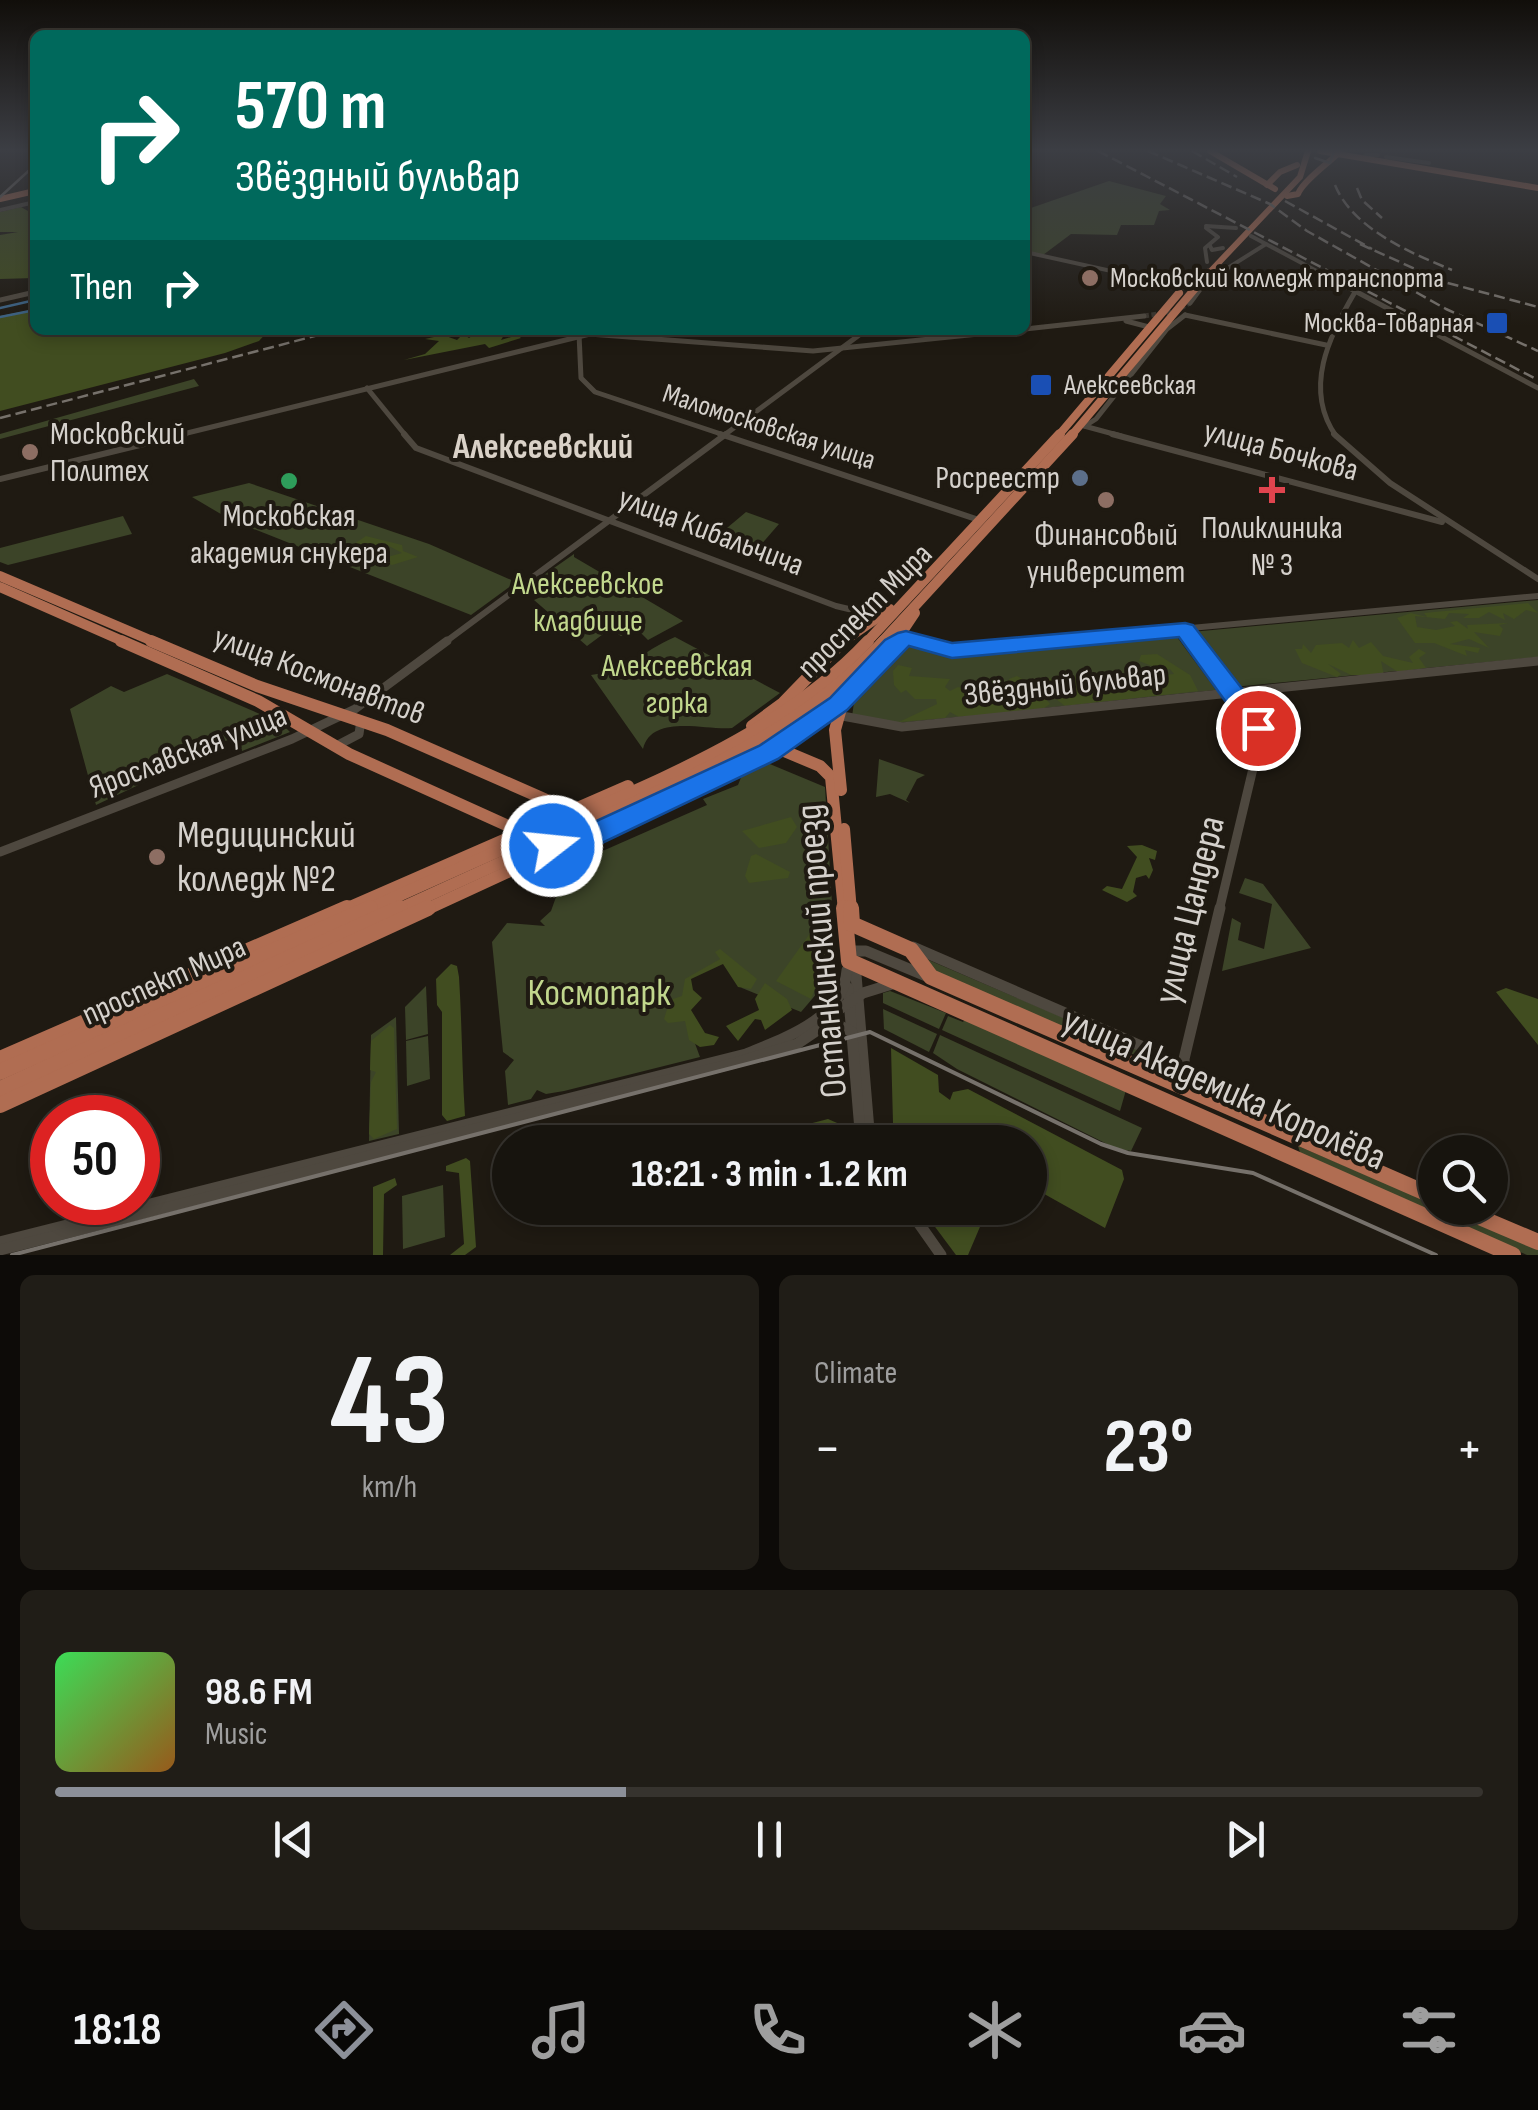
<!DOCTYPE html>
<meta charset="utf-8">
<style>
:root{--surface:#17140e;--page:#201d17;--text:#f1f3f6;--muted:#9e9e9e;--line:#36332e;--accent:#8c9099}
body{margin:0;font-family:"Sofia Sans Condensed",sans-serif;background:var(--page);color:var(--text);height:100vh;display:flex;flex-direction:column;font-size:38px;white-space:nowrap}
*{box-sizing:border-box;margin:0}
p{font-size:32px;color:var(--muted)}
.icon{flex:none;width:55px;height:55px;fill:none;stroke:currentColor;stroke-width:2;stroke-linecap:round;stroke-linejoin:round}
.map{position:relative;height:1255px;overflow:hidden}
.drawer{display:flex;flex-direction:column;gap:20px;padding:20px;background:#0d0b08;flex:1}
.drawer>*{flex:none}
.top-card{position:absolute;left:30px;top:30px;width:1000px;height:305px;border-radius:15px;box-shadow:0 5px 15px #0003,0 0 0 2px var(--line);background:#00695c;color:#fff;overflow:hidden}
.buttons{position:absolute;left:1418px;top:1135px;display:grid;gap:20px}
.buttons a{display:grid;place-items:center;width:90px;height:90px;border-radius:50%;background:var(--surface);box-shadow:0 5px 15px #0003,0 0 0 2px var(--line);font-size:50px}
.speed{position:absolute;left:30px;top:1095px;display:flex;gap:20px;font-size:50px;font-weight:700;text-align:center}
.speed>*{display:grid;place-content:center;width:130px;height:130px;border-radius:50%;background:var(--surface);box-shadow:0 5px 15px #0003,0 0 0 2px var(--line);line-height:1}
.speed .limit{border:15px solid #d22;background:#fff;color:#111}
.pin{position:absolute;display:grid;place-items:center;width:85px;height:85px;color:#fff;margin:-42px;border:5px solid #fff;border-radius:50%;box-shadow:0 2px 10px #0007}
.me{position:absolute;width:110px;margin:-55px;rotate:74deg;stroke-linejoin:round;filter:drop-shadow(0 0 8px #0008)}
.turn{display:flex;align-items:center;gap:35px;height:210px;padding:0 40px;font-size:45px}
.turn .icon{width:130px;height:130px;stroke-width:2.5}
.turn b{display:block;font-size:70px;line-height:85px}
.then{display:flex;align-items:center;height:95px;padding:0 40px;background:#0003;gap:20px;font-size:38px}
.big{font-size:75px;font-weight:700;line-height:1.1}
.drawer .tile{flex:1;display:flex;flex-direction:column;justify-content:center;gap:15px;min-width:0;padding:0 35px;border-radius:15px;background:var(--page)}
.drawer .dial{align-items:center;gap:0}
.dial b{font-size:130px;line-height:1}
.song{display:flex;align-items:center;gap:30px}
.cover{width:120px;height:120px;border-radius:15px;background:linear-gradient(135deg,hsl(130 70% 55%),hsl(30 70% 35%))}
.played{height:10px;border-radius:5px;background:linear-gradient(90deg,var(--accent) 40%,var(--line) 40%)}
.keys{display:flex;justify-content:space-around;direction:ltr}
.heat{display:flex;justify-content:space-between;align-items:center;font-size:55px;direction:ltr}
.drawer .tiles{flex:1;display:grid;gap:20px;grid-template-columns:1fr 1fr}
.tile:last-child{grid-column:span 2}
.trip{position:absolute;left:492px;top:1125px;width:555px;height:100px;border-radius:50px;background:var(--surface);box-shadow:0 5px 15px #0003,0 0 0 2px var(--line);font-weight:700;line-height:100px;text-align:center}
.dock{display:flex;height:160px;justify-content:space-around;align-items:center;background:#090806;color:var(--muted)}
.dock .icon{width:70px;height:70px}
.dock .active{color:var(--accent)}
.dock b{font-size:45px;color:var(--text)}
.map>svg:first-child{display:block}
.green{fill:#3c4428}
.forest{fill:#414d20}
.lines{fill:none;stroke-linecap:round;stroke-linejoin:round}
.stream{stroke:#3d6384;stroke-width:2.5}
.minor-tunnel{stroke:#3a352e;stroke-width:5;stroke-dasharray:5 2.5;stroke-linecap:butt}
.minor-far4{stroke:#4e483f;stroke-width:4}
.minor-far3{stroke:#4e483f;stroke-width:5}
.minor-far2{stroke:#4e483f;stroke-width:6}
.minor-far1{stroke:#4e483f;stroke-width:9}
.minor{stroke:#4e483f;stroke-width:11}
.major-far4{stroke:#b06d52;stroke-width:6}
.major-far3{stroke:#b06d52;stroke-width:8}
.major-far2{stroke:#b06d52;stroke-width:10}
.major-far1{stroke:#b06d52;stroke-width:12}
.major{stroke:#b06d52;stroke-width:16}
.tram-far1{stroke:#76716b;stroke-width:2.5}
.tram{stroke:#76716b;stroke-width:4}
.rail{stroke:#76716b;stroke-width:2.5;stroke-dasharray:11 5;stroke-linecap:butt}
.route{fill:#1a73e8;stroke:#114b97;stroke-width:2.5}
.education-dot{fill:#8d6e63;stroke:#1f1a12;stroke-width:4}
.transit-dot{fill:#1a4fb4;stroke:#1f1a12;stroke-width:4}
.service-dot{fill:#5c6f8a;stroke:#1f1a12;stroke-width:4}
.leisure-dot{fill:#2e9e5b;stroke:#1f1a12;stroke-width:4}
.health-dot{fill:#e0444e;stroke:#1f1a12;stroke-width:4}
.labels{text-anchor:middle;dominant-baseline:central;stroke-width:8;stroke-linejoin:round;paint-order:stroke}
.far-poi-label{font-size:28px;fill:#d5d1cc;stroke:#1f1a12;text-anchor:start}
.far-street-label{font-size:28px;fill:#d5d1cc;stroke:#1f1a12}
.poi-label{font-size:32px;fill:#d5d1cc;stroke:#1f1a12}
.street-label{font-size:32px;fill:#d5d1cc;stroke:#1f1a12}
.park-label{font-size:32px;fill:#c1d78d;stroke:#1f1a12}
.far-district-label{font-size:35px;font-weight:bold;fill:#dad2c8;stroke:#1f1a12}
.near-poi-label{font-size:38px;fill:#d5d1cc;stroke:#1f1a12;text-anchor:start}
.near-street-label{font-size:38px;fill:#d5d1cc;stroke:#1f1a12}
.near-park-label{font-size:38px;fill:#c1d78d;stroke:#1f1a12}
</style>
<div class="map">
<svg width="1538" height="1255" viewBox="0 0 1538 1255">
<rect width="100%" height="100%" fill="#1f1a12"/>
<g class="green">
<path d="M1109 181 1166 196 1160 204 1170 210 1159 211 1154 225H1121L1117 235 1071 234 1043 255 1025 251V210Z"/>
<path d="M194 379 199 386 0 439V434Z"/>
<path d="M249 483 429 544 516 582 471 615 231 520 192 497Z"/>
<path d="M746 512 779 524 758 548 721 533Z"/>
<path d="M123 516 132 534 8 565 0 562V548Z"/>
<path d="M574 554V557L683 621 648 640 635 627 621 636 610 629 587 646 534 600 541 597 539 590 529 594 524 589Z"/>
<path d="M1538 600V657L1234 687 1223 680 1191 632Z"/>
<path d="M675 637 780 693 732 728C707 731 652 713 643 749L591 675C634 669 638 653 675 637Z"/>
<path d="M1177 637 1216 690 900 723 852 717 854 702 901 648 913 644 941 654H978Z"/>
<path d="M167 674 281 723 290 732 242 751 235 738 179 755 181 765 96 805 70 709 111 686 124 692Z"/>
<path d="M879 759 925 775 917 779 906 800 910 803 890 794 876 797Z"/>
<path d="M765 762 825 787 835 953 824 985 801 1012 742 988 721 959 687 979 683 1011 700 1057 564 1091 546 1094 537 1090 531 1099 508 1105 505 1071 514 1060 503 1052 492 942 507 923 545 926 540 921 551 911 556 897 565 895 539 879 707 805 703 799 738 785 742 775Z"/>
<path d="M1245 878 1263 884 1311 948 1222 971 1232 918 1241 923 1238 940 1264 949 1272 904 1239 893Z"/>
<path d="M924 958 1146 1053 1152 1063 1136 1062 1137 1056 1099 1040 1097 1046 938 976Z"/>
<path d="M426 986 428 1034 406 1040 405 1007Z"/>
<path d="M890 991 946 1013 939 1029 883 1003V993Z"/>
<path d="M883 1009 937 1034 929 1052 884 1029Z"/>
<path d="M948 1016 963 1022 966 1018 1126 1090 1120 1111 942 1030Z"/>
<path d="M396 1017 399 1134 369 1141 371 1035Z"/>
<path d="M940 1035 1142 1128 1131 1151 1115 1148 957 1069 933 1053Z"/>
<path d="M428 1036 430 1079 407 1086 406 1041Z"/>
<path d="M1298 1146 1538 1248V1255H1527L1301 1156Z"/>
<path d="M443 1185 445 1237 403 1249 402 1196Z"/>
</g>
<g class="forest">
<path d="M21 207 35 215V278L0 279V235L18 232H0V212Z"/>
<path d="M35 309V330H269L259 341 225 353 0 411V316Z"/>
<path d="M496 330 504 335 501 340 518 335 521 338 489 348 485 344 404 360 425 354 439 341 425 339 443 335 457 340 463 334 469 338 479 331Z"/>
<path d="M366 536 402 545 403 551 418 557 392 565 380 559 402 553 389 546 378 547 382 553 371 558 345 550Z"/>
<path d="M1528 603 1538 613 1526 610 1514 619 1503 613 1505 620 1489 612 1479 618H1463L1469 614 1449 613 1445 619 1415 616 1417 627 1436 630 1455 626 1450 622 1457 621 1468 629 1467 625 1508 623 1499 625 1503 629 1500 636 1474 632 1489 648 1469 639 1450 644 1480 648 1478 653 1465 650 1467 656 1434 643H1415L1397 618 1411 613 1427 617 1424 613Z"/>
<path d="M1353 640 1359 648 1371 642 1383 656 1413 663 1409 657 1419 649 1426 653 1419 658 1426 668 1398 672 1381 661 1384 675H1351L1328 664 1341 674 1337 677 1302 663 1295 649H1302L1303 644 1311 653 1316 645 1342 643 1349 648Z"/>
<path d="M1157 654 1190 675 1198 691 1065 706 1043 689 1048 685 1044 677 1063 682 1080 674 1089 679 1086 684 1105 689 1112 680 1131 691 1135 683 1130 674H1138L1136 680 1141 684 1146 677 1174 674 1170 669 1151 672 1152 666 1139 661 1141 655Z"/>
<path d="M898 665 912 668 909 676 950 679 945 687 950 691 958 687 976 691 981 682 1014 691 1009 679 1017 676 1036 687 1050 704 1041 710 959 717 950 712 945 718 899 722 937 704 936 699H915L906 690 901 693 894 685 893 671Z"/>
<path d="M791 817 797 827 786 843 759 848 742 831Z"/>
<path d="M1142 845 1157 851 1155 860 1149 858 1153 870 1149 879 1146 875 1136 878 1133 892 1137 896 1127 902 1102 890 1107 886 1122 889 1137 857 1127 846Z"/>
<path d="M756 854 790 872 788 878 749 883 745 876 751 856Z"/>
<path d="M811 932 827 938 823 969 811 999 776 981Z"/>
<path d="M720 949 757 979 751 989 738 987 723 964 691 979 693 990 702 998 691 1010 705 1033 719 1037 714 1045 700 1047 689 1040 685 1021 668 1023 664 1019 670 1000 682 996 685 979 720 959 715 952Z"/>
<path d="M451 964 457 966 459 977C462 1024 462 1071 465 1116L447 1121 442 1115V1012L437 1005 436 979Z"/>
<path d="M765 983 787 999 792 1010 765 1030 761 1020 755 1019 738 1041 726 1026 759 1010 755 999Z"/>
<path d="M1506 988 1538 999V1045L1496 992Z"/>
<path d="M390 1025 394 1028 397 1129 374 1139 369 1134 371 1082 376 1072 370 1070 371 1041Z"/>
<path d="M891 1048 938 1075 939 1092 950 1100 953 1092 968 1089 1122 1170 1124 1179 1105 1228 1030 1186V1142H889L887 1134 893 1123Z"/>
<path d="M828 1119 844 1126 850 1142H739Z"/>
<path d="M466 1158 470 1161 476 1247 465 1255H450L464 1244 459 1173 446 1171V1166Z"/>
<path d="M395 1178 397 1185 384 1194 383 1255H373V1187Z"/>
<path d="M921 1208H988L968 1255H956Z"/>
</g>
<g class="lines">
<g class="stream">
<path d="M0 308 35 300"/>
<path d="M0 317 35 310"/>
</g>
<path class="minor-tunnel" d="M1144 316 1173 312 1190 303"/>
<g class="minor-far4">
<path d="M1386 157 1429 163"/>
<path d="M1368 158 1366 155H1378"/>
<path d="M0 210 35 202"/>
<path d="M1206 226 1236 228"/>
<path d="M1206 228 1218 237 1205 248 1207 262"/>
<path d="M1251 236 1326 276"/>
<path d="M1210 246 1212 250 1223 248"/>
<path d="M1025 252 1134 276"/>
<path d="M1210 276 1226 255"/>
<path d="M1215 276 1266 244"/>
</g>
<g class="minor-far3">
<path d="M1122 273 1185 287"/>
<path d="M1321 273 1538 388"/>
<path d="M1211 278 1219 273"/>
<path d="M0 300 35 292"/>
<path d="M1190 303 1212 273"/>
<path d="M1185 315 1326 345"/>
<path d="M1126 321 1149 327"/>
<path d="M1025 329 1144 316"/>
<path d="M579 334 581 378 595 392 727 436"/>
<path d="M589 334 813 351 1018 330"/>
<path d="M367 388 406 436"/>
<path d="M1084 426 1121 436"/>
<path d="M1085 426 1096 419 1167 329 1185 315"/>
<path d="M175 436 590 334"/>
<path d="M723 436 866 330"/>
<path d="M1336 436C1303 389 1329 336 1355 292"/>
</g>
<g class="minor-far2">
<path d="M404 434 416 448 836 606 878 616"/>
<path d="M720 434 979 520"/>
<path d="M1112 434 1442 522"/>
<path d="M1334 434 1390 483 1538 579"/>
<path d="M0 479 185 434"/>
<path d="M1185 630 1194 643"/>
<path d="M898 642 908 638 926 643"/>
<path d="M444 643 726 434"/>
<path d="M1028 643 1538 596"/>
</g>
<g class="minor-far1">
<path d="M917 641 952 650 1055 641"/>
<path d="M1193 641 1261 735 1219 911"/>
<path d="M898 642 902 641"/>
<path d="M837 715 902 727 1538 661"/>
<path d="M338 745 359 734 361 720"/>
<path d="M0 852 292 739 355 709 447 641"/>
</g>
<g class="minor">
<path d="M913 947 1148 1049 1186 1080"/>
<path d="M851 951H866L926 976"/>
<path d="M855 963 870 1142"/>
<path d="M848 988 861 1142"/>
<path d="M822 1021 863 993 892 984"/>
<path d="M1186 1080 1184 1059 1220 908"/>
<path d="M908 1208 941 1255"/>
<path d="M0 1242 746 1054C785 1038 844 1018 847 970"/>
<path d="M0 1250 735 1063 797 1044 831 1021 852 1032"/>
</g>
<g class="major-far4">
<path d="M1210 151 1275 189"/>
<path d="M1320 151 1538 188"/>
<path d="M1267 185 1280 172 1297 165"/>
<path d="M1287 196 1298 194C1302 182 1329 162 1339 153"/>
<path d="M0 199 35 191"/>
<path d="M1206 276 1300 177 1308 151"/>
</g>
<g class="major-far3">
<path d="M1058 436 1179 293"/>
<path d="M1071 436 1208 273"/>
</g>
<g class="major-far2">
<path d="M0 576 157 643"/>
<path d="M0 587 127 643"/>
<path d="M841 643 890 609"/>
<path d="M866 643 1060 434"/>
<path d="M881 643 1073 434"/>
<path d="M895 643 915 613"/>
</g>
<g class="major-far1">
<path d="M121 641 258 701 349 754 526 834"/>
<path d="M151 641 257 686 387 730 576 813"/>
<path d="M752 726 783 703 843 641"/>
<path d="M770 745 820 766 831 777 844 911"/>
<path d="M841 790 835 730 843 701"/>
<path d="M844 829 851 911"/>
<path d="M341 911 628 786"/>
<path d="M365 911C437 878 510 846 582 814 685 769 790 724 868 641"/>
<path d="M395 911C464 879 533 848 603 817 708 769 804 727 884 641"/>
<path d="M423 911 768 752 850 691 897 641"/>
</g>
<g class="major">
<path d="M844 908 849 961 1513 1255"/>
<path d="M851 908 852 924 911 950 931 977 1435 1197"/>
<path d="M0 1059 347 908"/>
<path d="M0 1072 370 908"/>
<path d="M0 1089 400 908"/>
<path d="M0 1105 428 908"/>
<path d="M1458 1208 1538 1242"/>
</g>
<g class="tram-far1">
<path d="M1315 158 1330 163 1334 151"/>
<path d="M0 197 35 165"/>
</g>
<path class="tram" d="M12 1255 870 1032 1101 1144 1128 1153 1253 1173 1436 1255"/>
<g class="rail">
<path d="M1098 151 1538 380"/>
<path d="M1148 151 1270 204 1307 231 1446 309 1538 351"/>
<path d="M1192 151 1237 177"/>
<path d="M1335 185C1353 229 1411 253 1452 270"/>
<path d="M1357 188 1362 200 1382 218"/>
<path d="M1285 201 1372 249"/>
<path d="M1360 244 1444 282 1538 307"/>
<path d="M0 418 338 330"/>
</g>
</g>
<linearGradient id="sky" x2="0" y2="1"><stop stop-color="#110e0a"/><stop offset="0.46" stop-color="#3c3e44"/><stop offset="1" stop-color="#3c3e44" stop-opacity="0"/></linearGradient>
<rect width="1538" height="326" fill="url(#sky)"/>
<path class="route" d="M1185 623 1193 625 1267 721 1271 728 1267 734H1249L1179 637 952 658 909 646 847 710 778 759 577 855 542 854 538 846 542 838 564 836 759 746 830 698 885 640 898 633 906 631 952 643Z"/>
<g class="education-dot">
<circle cx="1090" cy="278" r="10"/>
<circle cx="30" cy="452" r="10"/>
<circle cx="1106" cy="500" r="10"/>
<circle cx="157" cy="857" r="10"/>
</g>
<g class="transit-dot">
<rect x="1485" y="311" width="24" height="24" rx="5"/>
<rect x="1029" y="373" width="24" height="24" rx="5"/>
</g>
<circle class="service-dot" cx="1080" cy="478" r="10"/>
<circle class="leisure-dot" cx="289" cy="481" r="10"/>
<path class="health-dot" d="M1267 475h10v10h10v10h-10v10h-10v-10h-10v-10h10z"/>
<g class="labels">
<g class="far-poi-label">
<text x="1110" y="278">Московский колледж транспорта</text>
<text x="1474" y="323" text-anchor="end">Москва-Товарная</text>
<text x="1064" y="385">Алексеевская</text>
</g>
<g class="far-street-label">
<text transform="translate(769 427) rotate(18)">Маломосковская улица</text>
</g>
<g class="poi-label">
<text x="50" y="434" text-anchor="start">Московский<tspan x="50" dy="37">Политех</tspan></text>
<text x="1060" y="478" text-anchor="end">Росреестр</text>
<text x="289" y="516">Московская<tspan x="289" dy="37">академия снукера</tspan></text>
<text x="1272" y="528">Поликлиника<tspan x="1272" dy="37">№ 3</tspan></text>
<text x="1106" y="535">Финансовый<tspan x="1106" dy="37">университет</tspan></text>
</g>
<g class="street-label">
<text transform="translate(1281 451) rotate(15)">улица Бочкова</text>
<text transform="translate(711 532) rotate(21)">улица Кибальчича</text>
<text transform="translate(865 611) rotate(-45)">проспект Мира</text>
<text transform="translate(319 676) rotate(21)">улица Космонавтов</text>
<text transform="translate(1065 685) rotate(-6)">Звёздный бульвар</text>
<text transform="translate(188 752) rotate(-21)">Ярославская улица</text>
<text transform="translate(164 981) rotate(-24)">проспект Мира</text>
</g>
<g class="park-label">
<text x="588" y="584">Алексеевское<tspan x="588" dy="37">кладбище</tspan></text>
<text x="677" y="666">Алексеевская<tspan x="677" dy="37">горка</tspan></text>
</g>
<g class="far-district-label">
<text x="543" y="447">Алексеевский</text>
</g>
<g class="near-poi-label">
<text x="177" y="835">Медицинский<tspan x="177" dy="44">колледж №2</tspan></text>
</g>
<g class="near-street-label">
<text transform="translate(1190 910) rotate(-76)">улица Цандера</text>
<text transform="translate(822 951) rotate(-95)">Останкинский проезд</text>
<text transform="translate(1224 1089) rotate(24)">улица Академика Королёва</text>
</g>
<g class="near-park-label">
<text x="599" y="993">Космопарк</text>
</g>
</g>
</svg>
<div class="buttons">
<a><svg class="icon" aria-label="search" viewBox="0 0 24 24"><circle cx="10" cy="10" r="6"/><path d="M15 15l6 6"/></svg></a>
</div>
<div class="speed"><div class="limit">50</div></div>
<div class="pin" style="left:1258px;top:728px;background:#d93025"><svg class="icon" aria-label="arrive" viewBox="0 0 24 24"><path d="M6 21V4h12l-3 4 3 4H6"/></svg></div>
<svg class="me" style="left:552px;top:846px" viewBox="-20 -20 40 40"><circle r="17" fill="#1a73e8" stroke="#fff" stroke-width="3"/><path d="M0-11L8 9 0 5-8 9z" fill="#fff"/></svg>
<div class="trip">18:21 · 3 min · 1.2 km</div>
<div class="top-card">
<div class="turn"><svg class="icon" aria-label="right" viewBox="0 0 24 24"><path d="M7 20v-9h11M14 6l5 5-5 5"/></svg><div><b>570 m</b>Звёздный бульвар</div></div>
<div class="then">Then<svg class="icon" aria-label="right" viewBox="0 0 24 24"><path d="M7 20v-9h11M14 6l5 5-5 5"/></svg></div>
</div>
</div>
<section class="drawer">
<div class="tiles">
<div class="tile dial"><b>43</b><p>km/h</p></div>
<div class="tile"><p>Climate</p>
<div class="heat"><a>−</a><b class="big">23°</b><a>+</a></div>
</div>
<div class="tile">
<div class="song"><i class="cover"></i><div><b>98.6 FM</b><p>Music</p></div></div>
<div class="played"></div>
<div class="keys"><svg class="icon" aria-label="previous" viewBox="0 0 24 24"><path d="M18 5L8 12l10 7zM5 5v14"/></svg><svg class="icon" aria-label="pause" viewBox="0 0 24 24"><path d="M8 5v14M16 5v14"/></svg><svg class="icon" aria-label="next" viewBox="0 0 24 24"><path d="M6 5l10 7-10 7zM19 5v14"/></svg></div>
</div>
</div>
</section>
<nav class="dock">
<b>18:18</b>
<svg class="icon active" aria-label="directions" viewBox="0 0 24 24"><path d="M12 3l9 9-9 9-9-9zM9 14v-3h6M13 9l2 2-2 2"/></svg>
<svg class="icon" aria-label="music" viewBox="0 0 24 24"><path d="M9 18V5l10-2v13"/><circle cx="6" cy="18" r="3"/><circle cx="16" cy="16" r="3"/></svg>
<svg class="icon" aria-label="phone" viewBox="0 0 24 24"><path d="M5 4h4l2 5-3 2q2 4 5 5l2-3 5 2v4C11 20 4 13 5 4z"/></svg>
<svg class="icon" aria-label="climate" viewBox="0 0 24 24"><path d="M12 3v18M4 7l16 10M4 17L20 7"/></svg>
<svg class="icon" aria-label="car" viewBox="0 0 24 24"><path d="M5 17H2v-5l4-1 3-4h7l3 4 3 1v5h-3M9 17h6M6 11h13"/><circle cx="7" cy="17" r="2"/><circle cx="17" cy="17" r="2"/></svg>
<svg class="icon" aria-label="filters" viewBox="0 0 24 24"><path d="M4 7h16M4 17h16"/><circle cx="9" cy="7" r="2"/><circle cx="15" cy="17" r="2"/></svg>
</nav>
